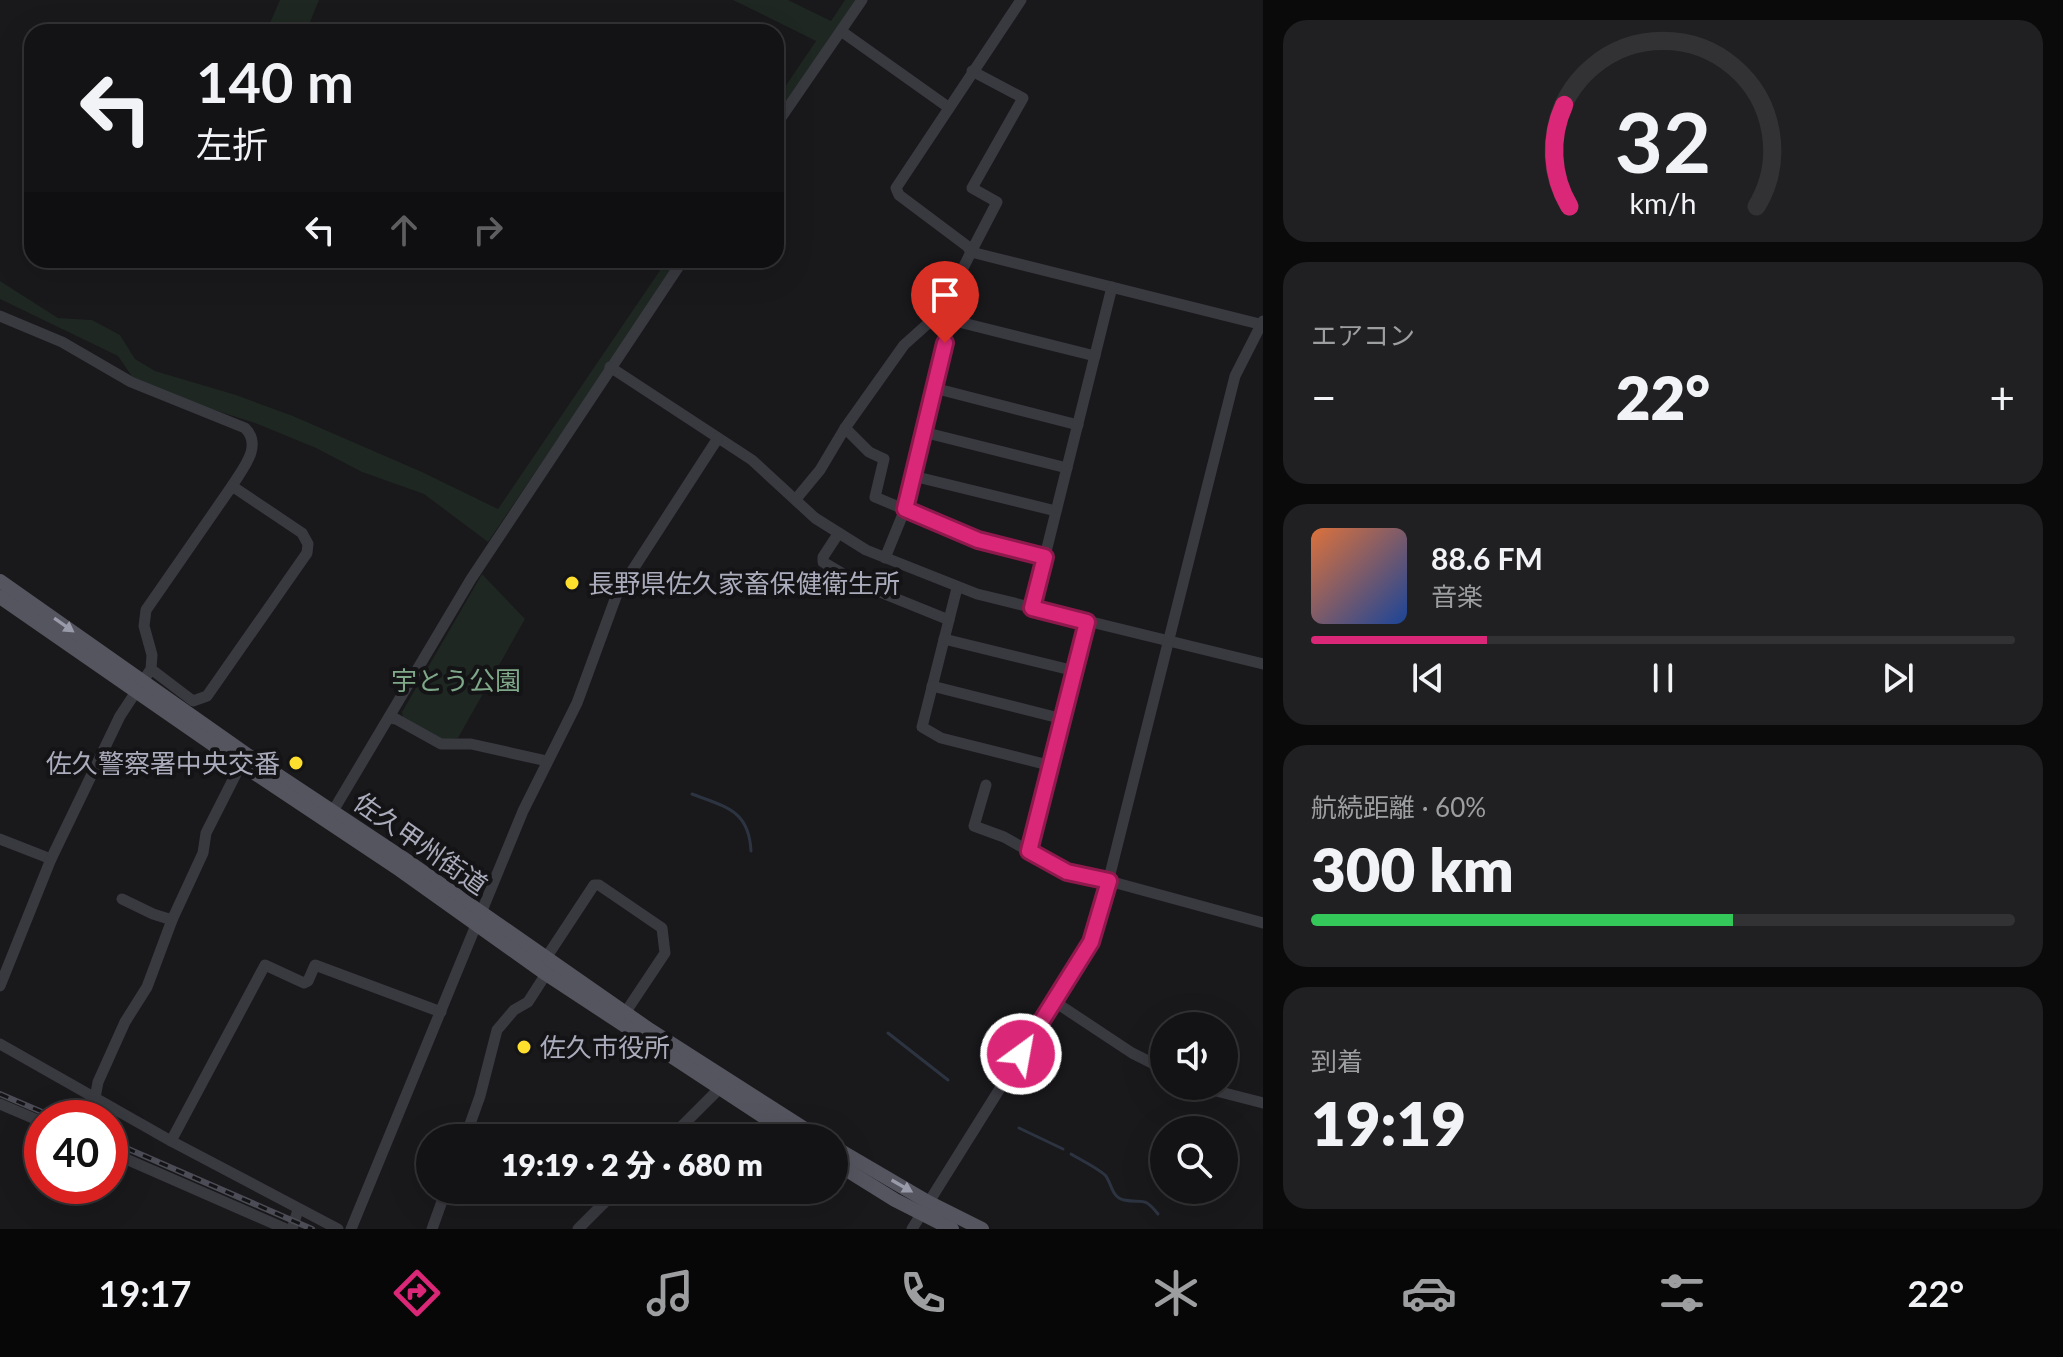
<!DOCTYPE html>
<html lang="ja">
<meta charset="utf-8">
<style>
:root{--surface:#131214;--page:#202022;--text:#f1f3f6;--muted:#9d9ea0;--line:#323234;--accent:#db2777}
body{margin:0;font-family:Lato,"Noto Sans JP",sans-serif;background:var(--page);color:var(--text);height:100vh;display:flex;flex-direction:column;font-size:30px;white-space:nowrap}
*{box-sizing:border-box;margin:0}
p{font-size:26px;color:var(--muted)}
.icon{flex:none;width:44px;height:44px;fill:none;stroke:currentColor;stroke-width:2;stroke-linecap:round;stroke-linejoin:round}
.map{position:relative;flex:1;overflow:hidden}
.drawer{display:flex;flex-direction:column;gap:20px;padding:20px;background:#0a0a0b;width:800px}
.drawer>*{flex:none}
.top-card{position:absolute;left:24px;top:24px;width:760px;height:244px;border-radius:24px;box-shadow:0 8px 32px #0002,0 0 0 2px var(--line);background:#131214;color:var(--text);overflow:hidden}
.buttons{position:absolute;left:1150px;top:1012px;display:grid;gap:16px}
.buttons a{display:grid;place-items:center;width:88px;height:88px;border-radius:50%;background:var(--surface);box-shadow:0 8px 32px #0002,0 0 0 2px var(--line);font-size:40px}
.speed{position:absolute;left:24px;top:1100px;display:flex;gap:16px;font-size:40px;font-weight:700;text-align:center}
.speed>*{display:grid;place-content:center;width:104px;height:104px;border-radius:50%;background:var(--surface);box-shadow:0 8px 32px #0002,0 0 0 2px var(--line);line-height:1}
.speed .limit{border:12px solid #d22;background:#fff;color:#111}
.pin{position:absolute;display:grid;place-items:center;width:68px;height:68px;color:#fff;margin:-82px -34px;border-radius:50% 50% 50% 0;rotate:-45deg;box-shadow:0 0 8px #0007}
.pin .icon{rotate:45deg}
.me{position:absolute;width:88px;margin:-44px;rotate:32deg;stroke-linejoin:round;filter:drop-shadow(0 0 6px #0008)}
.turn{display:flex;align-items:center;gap:28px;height:168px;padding:0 40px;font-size:36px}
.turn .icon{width:104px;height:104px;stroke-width:2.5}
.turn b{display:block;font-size:56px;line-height:68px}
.lanes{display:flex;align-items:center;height:76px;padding:0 40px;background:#0003;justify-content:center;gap:40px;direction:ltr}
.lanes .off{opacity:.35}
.big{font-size:60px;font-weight:800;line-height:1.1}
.drawer .widget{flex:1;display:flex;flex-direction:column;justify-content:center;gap:12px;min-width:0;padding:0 28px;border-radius:24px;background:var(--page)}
.drawer .dial{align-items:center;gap:0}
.dial svg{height:208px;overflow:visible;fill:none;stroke:var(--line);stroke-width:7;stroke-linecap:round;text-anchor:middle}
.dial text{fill:var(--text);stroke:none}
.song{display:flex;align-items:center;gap:24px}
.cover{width:96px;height:96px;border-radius:12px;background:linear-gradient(135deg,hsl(20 70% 55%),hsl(220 70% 35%))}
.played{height:8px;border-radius:4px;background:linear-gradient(90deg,var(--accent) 25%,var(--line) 25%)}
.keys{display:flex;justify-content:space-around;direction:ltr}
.heat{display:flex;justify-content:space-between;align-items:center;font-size:44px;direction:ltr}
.charge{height:12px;border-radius:6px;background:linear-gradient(90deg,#34c759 60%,var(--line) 0)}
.trip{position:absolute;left:416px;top:1124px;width:432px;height:80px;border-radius:40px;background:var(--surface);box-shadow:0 8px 32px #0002,0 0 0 2px var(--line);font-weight:800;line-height:80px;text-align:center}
.tabs{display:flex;height:128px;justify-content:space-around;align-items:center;background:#080708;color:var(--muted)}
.tabs .icon{width:56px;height:56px}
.tabs .selected{color:var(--accent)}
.tabs b{font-size:36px;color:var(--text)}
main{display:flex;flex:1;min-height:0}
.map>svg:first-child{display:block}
.green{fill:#1e2721}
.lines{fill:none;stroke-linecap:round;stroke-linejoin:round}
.stream{stroke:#2d3441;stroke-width:3}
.minor{stroke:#393940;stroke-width:11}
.major{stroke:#555560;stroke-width:14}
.rail-casing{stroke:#4c4c56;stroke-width:6}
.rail{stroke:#141316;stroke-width:3;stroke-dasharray:9;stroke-linecap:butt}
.oneway{fill:#999baa}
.route-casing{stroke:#8e194d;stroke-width:20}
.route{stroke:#db2777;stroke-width:14}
.poi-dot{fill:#ffdf2d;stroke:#141316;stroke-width:3}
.labels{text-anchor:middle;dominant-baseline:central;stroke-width:8;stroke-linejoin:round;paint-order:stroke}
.poi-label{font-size:26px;fill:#aaacbc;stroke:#141316;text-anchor:start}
.park-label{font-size:26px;fill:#7fa889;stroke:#141316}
.street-label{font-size:26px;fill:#aaacbc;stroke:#141316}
</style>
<main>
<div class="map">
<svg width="1263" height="1229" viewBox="0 0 1263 1229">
<rect width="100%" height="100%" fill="#19181b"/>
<g class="green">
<path d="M280 0H319L306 32H266Z"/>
<path d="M733 0H788L831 21 845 0H856L776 118V100L816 41Z"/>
<path d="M667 260H679L488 542 424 494 362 472 316 448 255 423 186 401 135 381 118 356 0 299V281L58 318 92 320 120 335 135 359 155 371 236 395 293 416 422 472 498 509Z"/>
<path d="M482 574 525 619 458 738 443 740 403 717 402 712Z"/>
</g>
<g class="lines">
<g class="stream">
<path d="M692 794C726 807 749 810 751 851"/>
<path d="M888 1033 948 1080"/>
<path d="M1019 1128 1063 1149"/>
<path d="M1071 1154C1081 1160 1096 1167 1105 1175 1112 1183 1111 1197 1124 1200 1143 1204 1143 1195 1158 1214"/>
</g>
<g class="minor">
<path d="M841 31 948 107"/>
<path d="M972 71 1023 98 972 188 997 202 971 252 1263 325"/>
<path d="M776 125 862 0"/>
<path d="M0 316 62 342 131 382 245 428C263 446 243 468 232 486"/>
<path d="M951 320 1095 356"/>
<path d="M610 367 752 460 815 518 866 550 977 594 1263 664"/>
<path d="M934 388 1078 425"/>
<path d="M845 428 869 452 884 459 875 497 978 540 1045 557"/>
<path d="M923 432 1067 468"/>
<path d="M913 476 1056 511"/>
<path d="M796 499 820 470 845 428 904 345 942 311 971 252 967 246 899 195 896 188 1021 0"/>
<path d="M838 534 823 557V562L860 584 949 620"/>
<path d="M885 558 905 509 951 320 942 311"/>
<path d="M957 588 922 727 941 738 1052 766"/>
<path d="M1032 608 1112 287"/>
<path d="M1087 622 1029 851 1067 872 1109 881 1263 923"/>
<path d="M944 639 1075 671"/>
<path d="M932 686 1063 719"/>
<path d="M389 718 396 719 441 744H471L547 761"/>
<path d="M986 785 974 826 1004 837 1029 851"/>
<path d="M333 811 471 579 683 260"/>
<path d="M0 839 51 859"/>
<path d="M122 899 153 914 172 920"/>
<path d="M546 958 594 885H599L662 928 665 953 621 1019"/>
<path d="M0 986 51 859 120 716 151 669 152 655 144 626 146 610 232 486 302 533 308 544 307 553 207 696 193 701 151 669"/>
<path d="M1055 1002 1132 1053 1164 1069"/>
<path d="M0 1044 171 1141 338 1229"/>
<path d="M1197 1086 1263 1103"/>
<path d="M95 1098 98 1082 125 1022 147 987 172 920 203 853 206 833 241 764"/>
<path d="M0 1104 42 1122"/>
<path d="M465 1138 480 1096 497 1030 514 1010 528 1002 546 974"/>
<path d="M670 1138 723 1085"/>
<path d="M171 1141 265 965 304 983 308 981 315 965 441 1012"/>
<path d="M110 1152 286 1229"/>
<path d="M292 1229 298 1210"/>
<path d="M351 1229 523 811 577 703 617 594 718 438"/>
<path d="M432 1229 446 1190"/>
<path d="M578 1229 617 1190"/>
<path d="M912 1229 1084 954 1097 926 1235 376 1263 321"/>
</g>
<g class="major">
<path d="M0 581 246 754 403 858 650 1030 819 1138"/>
<path d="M0 597 241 764 400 870 546 974 796 1138"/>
<path d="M834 1147 928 1202 982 1229"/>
<path d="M834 1162 895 1200 952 1229"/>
</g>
<defs>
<g id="rail">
<path d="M0 1094 56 1118"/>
<path d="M110 1141 312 1229"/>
</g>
</defs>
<use href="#rail" class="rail-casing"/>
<use href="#rail" class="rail"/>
</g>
<defs><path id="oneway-solid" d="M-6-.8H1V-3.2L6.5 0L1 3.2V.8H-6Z" transform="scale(2)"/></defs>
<g class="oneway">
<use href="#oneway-solid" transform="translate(64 625) rotate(35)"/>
<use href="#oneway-solid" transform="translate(902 1186) rotate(30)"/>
</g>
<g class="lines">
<defs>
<path id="route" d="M945 343 905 509 978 540 1045 557 1032 608 1087 622 1029 851 1067 872 1109 881 1091 942 1021 1054"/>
</defs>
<use href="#route" class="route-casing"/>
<use href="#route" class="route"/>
</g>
<g class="poi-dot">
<circle cx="572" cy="583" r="8"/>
<circle cx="296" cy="763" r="8"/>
<circle cx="524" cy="1047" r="8"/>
</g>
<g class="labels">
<g class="poi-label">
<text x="588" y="583">長野県佐久家畜保健衛生所</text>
<text x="280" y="763" text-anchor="end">佐久警察署中央交番</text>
<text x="540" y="1047">佐久市役所</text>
</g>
<g class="park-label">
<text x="456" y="680">宇とう公園</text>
</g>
<g class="street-label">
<text transform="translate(421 843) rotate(35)">佐久甲州街道</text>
</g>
</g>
</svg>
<div class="buttons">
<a><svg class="icon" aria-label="sound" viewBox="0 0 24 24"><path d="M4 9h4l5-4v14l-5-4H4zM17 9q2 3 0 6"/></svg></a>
<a><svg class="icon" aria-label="search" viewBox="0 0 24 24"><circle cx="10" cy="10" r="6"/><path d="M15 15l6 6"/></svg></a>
</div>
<div class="speed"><div class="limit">40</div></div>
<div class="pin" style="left:945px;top:343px;background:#d93025"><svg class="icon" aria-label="arrive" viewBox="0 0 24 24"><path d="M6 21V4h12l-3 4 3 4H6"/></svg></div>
<svg class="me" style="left:1021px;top:1054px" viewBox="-20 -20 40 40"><circle r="17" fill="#db2777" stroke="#fff" stroke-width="3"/><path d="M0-11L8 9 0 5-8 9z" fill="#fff"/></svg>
<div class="trip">19:19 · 2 分 · 680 m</div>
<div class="top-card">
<div class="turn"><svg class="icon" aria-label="left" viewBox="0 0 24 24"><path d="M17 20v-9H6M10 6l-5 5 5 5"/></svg><div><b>140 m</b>左折</div></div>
<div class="lanes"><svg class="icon" aria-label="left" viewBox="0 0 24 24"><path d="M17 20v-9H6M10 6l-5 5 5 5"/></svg><svg class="icon off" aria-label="ahead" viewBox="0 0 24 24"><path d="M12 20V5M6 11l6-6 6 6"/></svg><svg class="icon off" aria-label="right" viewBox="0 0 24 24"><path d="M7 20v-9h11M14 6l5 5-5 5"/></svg></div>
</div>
</div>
<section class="drawer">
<div class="widget dial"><svg viewBox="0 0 100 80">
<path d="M14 69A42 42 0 1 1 86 69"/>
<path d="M14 69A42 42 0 0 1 12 30" stroke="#db2777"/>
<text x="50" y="56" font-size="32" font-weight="700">32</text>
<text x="50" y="72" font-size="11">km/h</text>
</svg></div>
<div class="widget"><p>エアコン</p>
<div class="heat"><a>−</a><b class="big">22°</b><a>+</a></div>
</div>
<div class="widget">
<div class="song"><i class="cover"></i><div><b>88.6 FM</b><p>音楽</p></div></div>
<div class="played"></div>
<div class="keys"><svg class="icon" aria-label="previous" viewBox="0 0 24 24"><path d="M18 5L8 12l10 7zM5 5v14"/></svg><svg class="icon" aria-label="pause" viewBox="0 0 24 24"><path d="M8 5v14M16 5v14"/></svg><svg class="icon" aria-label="next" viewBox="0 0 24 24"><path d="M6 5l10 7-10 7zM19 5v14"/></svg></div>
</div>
<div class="widget"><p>航続距離 · 60%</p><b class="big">300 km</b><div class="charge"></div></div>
<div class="widget"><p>到着</p><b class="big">19:19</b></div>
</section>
</main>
<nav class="tabs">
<b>19:17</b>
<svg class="icon selected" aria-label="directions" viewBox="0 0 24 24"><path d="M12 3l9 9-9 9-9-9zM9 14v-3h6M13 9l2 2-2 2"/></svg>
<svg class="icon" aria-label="music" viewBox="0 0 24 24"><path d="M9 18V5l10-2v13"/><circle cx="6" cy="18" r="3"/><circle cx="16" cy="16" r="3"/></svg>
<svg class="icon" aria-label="phone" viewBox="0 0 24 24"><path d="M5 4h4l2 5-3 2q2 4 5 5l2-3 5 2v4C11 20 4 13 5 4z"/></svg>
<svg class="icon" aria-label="climate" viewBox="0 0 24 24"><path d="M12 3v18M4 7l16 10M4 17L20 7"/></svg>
<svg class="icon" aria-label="car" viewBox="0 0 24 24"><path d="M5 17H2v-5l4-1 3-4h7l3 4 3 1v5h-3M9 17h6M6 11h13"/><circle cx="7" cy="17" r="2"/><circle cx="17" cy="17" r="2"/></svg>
<svg class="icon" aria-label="filters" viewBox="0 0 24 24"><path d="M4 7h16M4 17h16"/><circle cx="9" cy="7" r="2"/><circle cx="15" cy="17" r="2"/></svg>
<b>22°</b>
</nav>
